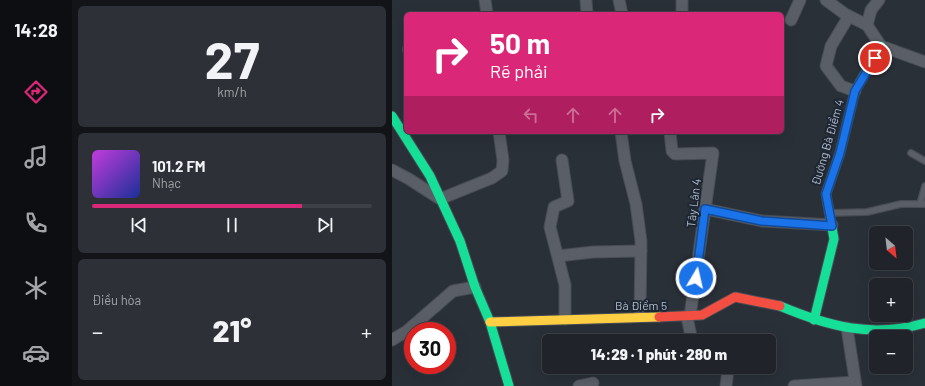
<!DOCTYPE html>
<html lang="vi">
<meta charset="utf-8">
<style>
:root{--surface:#20242a;--page:#2d3036;--text:#f1f3f6;--muted:#a2a4a8;--line:#3d4147;--accent:#db2777}
body{margin:0;font-family:Barlow,sans-serif;background:var(--page);color:var(--text);height:100vh;display:flex;flex-direction:column;font-size:15px;white-space:nowrap}
*{box-sizing:border-box;margin:0}
p{font-size:13px;color:var(--muted)}
.icon{flex:none;width:22px;height:22px;fill:none;stroke:currentColor;stroke-width:2;stroke-linecap:round;stroke-linejoin:round}
.map{position:relative;flex:1;overflow:hidden}
.panel{display:flex;flex-direction:column;gap:6px;padding:6px;background:#121417;width:320px}
.panel>*{flex:none}
.banner{position:absolute;left:12px;top:12px;width:380px;height:122px;border-radius:6px;box-shadow:0 4px 16px #0002,0 0 0 1px var(--line);background:#db2777;color:#fff;overflow:hidden}
.needle{width:26px;rotate:152deg}
.fabs{position:absolute;left:477px;top:226px;display:grid;gap:8px}
.fabs a{display:grid;place-items:center;width:44px;height:44px;border-radius:6px;background:var(--surface);box-shadow:0 4px 16px #0002,0 0 0 1px var(--line);font-size:20px}
.speed{position:absolute;left:12px;top:322px;display:flex;gap:8px;font-size:20px;font-weight:700;text-align:center}
.speed>*{display:grid;place-content:center;width:52px;height:52px;border-radius:50%;background:var(--surface);box-shadow:0 4px 16px #0002,0 0 0 1px var(--line);line-height:1}
.speed .limit{border:6px solid #d22;background:#fff;color:#111}
.pin{position:absolute;display:grid;place-items:center;width:34px;height:34px;color:#fff;margin:-17px;border:2px solid #fff;border-radius:50%;box-shadow:0 1px 4px #0007}
.me{position:absolute;width:44px;margin:-22px;rotate:9deg;stroke-linejoin:round;filter:drop-shadow(0 0 3px #0008)}
.turn{display:flex;align-items:center;gap:14px;height:84px;padding:0 20px;font-size:18px}
.turn .icon{width:52px;height:52px;stroke-width:2.5}
.turn b{display:block;font-size:28px;line-height:34px}
.lanes{display:flex;align-items:center;height:38px;padding:0 20px;background:#0003;justify-content:center;gap:20px;direction:ltr}
.lanes .off{opacity:.35}
.big{font-size:30px;font-weight:800;line-height:1.1}
.panel .tile{flex:1;display:flex;flex-direction:column;justify-content:center;gap:6px;min-width:0;padding:0 14px;border-radius:6px;background:var(--page)}
.panel .dial{align-items:center;gap:0}
.dial b{font-size:52px;line-height:1}
.song{display:flex;align-items:center;gap:12px}
.cover{width:48px;height:48px;border-radius:6px;background:linear-gradient(135deg,hsl(290 70% 55%),hsl(230 70% 35%))}
.played{height:4px;border-radius:2px;background:linear-gradient(90deg,var(--accent) 75%,var(--line) 75%)}
.keys{display:flex;justify-content:space-around;direction:ltr}
.heat{display:flex;justify-content:space-between;align-items:center;font-size:22px;direction:ltr}
.trip{position:absolute;left:150px;top:334px;width:234px;height:40px;border-radius:6px;background:var(--surface);box-shadow:0 4px 16px #0002,0 0 0 1px var(--line);font-weight:800;line-height:40px;text-align:center}
main{display:flex;flex:1;min-height:0}
.tabs{display:flex;flex-direction:column;width:72px;justify-content:space-around;align-items:center;background:#0d0e11;color:var(--muted)}
.tabs .icon{width:28px;height:28px}
.tabs .active{color:var(--accent)}
.tabs b{font-size:18px;color:var(--text)}
.map>svg:first-child{display:block}
.lines{fill:none;stroke-linecap:round;stroke-linejoin:round}
.lane-casing{stroke:#484c53;stroke-width:8}
.street-casing{stroke:#484c53;stroke-width:13}
.fast-casing{stroke:#484c53;stroke-width:11}
.slow-casing{stroke:#484c53;stroke-width:11}
.jam-casing{stroke:#484c53;stroke-width:11}
.lane{stroke:#5a5e66;stroke-width:5.5}
.street{stroke:#5a5e66;stroke-width:11}
.fast{stroke:#16e098;stroke-width:9}
.slow{stroke:#ffcf43;stroke-width:9}
.jam{stroke:#f24e42;stroke-width:9}
.route-casing{stroke:#114b97;stroke-width:10}
.route{stroke:#1a73e8;stroke-width:7}
.labels{text-anchor:middle;dominant-baseline:central;stroke-width:4;stroke-linejoin:round;paint-order:stroke}
.street-label{font-size:12px;fill:#b4bcc9;stroke:#1d2633}
</style>
<main>
<nav class="tabs">
<b>14:28</b>
<svg class="icon active" aria-label="directions" viewBox="0 0 24 24"><path d="M12 3l9 9-9 9-9-9zM9 14v-3h6M13 9l2 2-2 2"/></svg>
<svg class="icon" aria-label="music" viewBox="0 0 24 24"><path d="M9 18V5l10-2v13"/><circle cx="6" cy="18" r="3"/><circle cx="16" cy="16" r="3"/></svg>
<svg class="icon" aria-label="phone" viewBox="0 0 24 24"><path d="M5 4h4l2 5-3 2q2 4 5 5l2-3 5 2v4C11 20 4 13 5 4z"/></svg>
<svg class="icon" aria-label="climate" viewBox="0 0 24 24"><path d="M12 3v18M4 7l16 10M4 17L20 7"/></svg>
<svg class="icon" aria-label="car" viewBox="0 0 24 24"><path d="M5 17H2v-5l4-1 3-4h7l3 4 3 1v5h-3M9 17h6M6 11h13"/><circle cx="7" cy="17" r="2"/><circle cx="17" cy="17" r="2"/></svg>
</nav>
<section class="panel">
<div class="tile dial"><b>27</b><p>km/h</p></div>
<div class="tile">
<div class="song"><i class="cover"></i><div><b>101.2 FM</b><p>Nhạc</p></div></div>
<div class="played"></div>
<div class="keys"><svg class="icon" aria-label="previous" viewBox="0 0 24 24"><path d="M18 5L8 12l10 7zM5 5v14"/></svg><svg class="icon" aria-label="pause" viewBox="0 0 24 24"><path d="M8 5v14M16 5v14"/></svg><svg class="icon" aria-label="next" viewBox="0 0 24 24"><path d="M6 5l10 7-10 7zM19 5v14"/></svg></div>
</div>
<div class="tile"><p>Điều hòa</p>
<div class="heat"><a>−</a><b class="big">21°</b><a>+</a></div>
</div>
</section>
<div class="map">
<svg width="533" height="386" viewBox="0 0 533 386">
<rect width="100%" height="100%" fill="#2a3038"/>
<g class="lines">
<defs>
<g id="lane">
<path d="M14 49V50"/>
<path d="M519 153 533 161"/>
<path d="M528 204 533 186"/>
<path d="M438 213 475 212 509 204H533"/>
</g>
<g id="street">
<path d="M93 0 95 14"/>
<path d="M194 0 195 14"/>
<path d="M227 0 230 14"/>
<path d="M290 0V14"/>
<path d="M434 0 453 14 475 25"/>
<path d="M487 0 479 10 475 25 489 46 533 62"/>
<path d="M457 16 439 46 434 66 449 86 463 91"/>
<path d="M399 20 408 0"/>
<path d="M229 132 233 161 244 204 249 241 248 316"/>
<path d="M278 132 280 151 283 154 321 153 298 316"/>
<path d="M170 160 176 201 162 207 158 227 173 285V319"/>
<path d="M0 170 17 179 48 199 100 178 110 171 111 160 107 132"/>
<path d="M313 209 370 221 440 225"/>
<path d="M166 256 201 252 249 251"/>
<path d="M295 317 300 341"/>
<path d="M455 328 464 386"/>
<path d="M0 340 15 331 61 291 83 287"/>
<path d="M332 367 336 370 334 386"/>
<path d="M187 386 201 383"/>
<path d="M402 386 463 382"/>
</g>
<g id="fast">
<path d="M0 116 38 176 68 241 83 287 98 322 117 386"/>
<path d="M388 306C438 327 480 338 533 323"/>
<path d="M422 320 442 239 434 194 448 153 463 91 489 46"/>
</g>
<path id="slow" d="M98 322 267 317"/>
<path id="jam" d="M267 317 310 315 343 297 388 306"/>
</defs>
<use href="#lane" class="lane-casing"/>
<use href="#street" class="street-casing"/>
<use href="#fast" class="fast-casing"/>
<use href="#slow" class="slow-casing"/>
<use href="#jam" class="jam-casing"/>
<use href="#lane" class="lane"/>
<use href="#street" class="street"/>
<use href="#fast" class="fast"/>
<use href="#slow" class="slow"/>
<use href="#jam" class="jam"/>
</g>
<g class="lines">
<defs>
<path id="route" d="M304 278 313 209 370 221 440 226 434 194 448 153 463 91 483 58"/>
</defs>
<use href="#route" class="route-casing"/>
<use href="#route" class="route"/>
</g>
<g class="labels">
<g class="street-label">
<text transform="translate(435 142) rotate(-74)">Đường Bà Điểm 4</text>
<text transform="translate(301 203) rotate(-83)">Tây Lân 4</text>
<text x="249" y="305">Bà Điểm 5</text>
</g>
</g>
</svg>
<div class="fabs">
<a><svg class="needle" viewBox="-14 -14 28 28"><path d="M0-13l5 13h-10z" fill="#e53935"/><path d="M0 13l5-13h-10z" fill="#a2a4a8"/></svg></a>
<a>+</a>
<a>−</a>
</div>
<div class="speed"><div class="limit">30</div></div>
<div class="pin" style="left:483px;top:58px;background:#d93025"><svg class="icon" aria-label="arrive" viewBox="0 0 24 24"><path d="M6 21V4h12l-3 4 3 4H6"/></svg></div>
<svg class="me" style="left:304px;top:278px" viewBox="-20 -20 40 40"><circle r="17" fill="#1a73e8" stroke="#fff" stroke-width="3"/><path d="M0-11L8 9 0 5-8 9z" fill="#fff"/></svg>
<div class="trip">14:29 · 1 phút · 280 m</div>
<div class="banner">
<div class="turn"><svg class="icon" aria-label="right" viewBox="0 0 24 24"><path d="M7 20v-9h11M14 6l5 5-5 5"/></svg><div><b>50 m</b>Rẽ phải</div></div>
<div class="lanes"><svg class="icon off" aria-label="left" viewBox="0 0 24 24"><path d="M17 20v-9H6M10 6l-5 5 5 5"/></svg><svg class="icon off" aria-label="ahead" viewBox="0 0 24 24"><path d="M12 20V5M6 11l6-6 6 6"/></svg><svg class="icon off" aria-label="ahead" viewBox="0 0 24 24"><path d="M12 20V5M6 11l6-6 6 6"/></svg><svg class="icon" aria-label="right" viewBox="0 0 24 24"><path d="M7 20v-9h11M14 6l5 5-5 5"/></svg></div>
</div>
</div>
</main>
